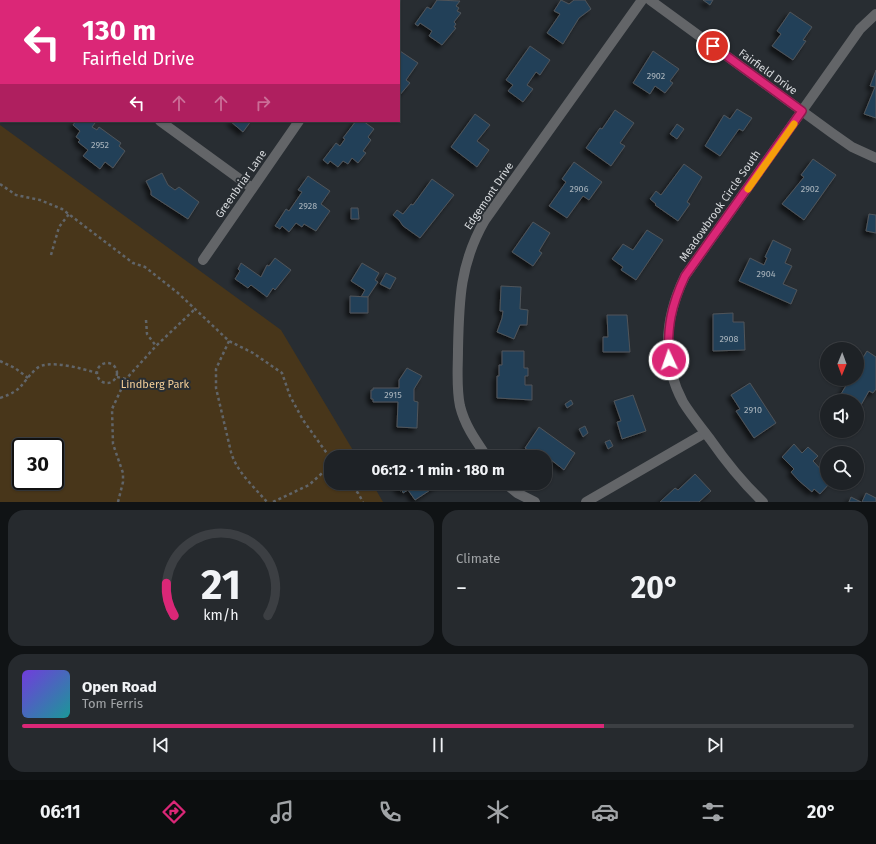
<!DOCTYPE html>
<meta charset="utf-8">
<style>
:root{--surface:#1e2226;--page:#262a2e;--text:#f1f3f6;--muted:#a1a4a7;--line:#3c3f43;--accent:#db2777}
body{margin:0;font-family:"Fira Sans",sans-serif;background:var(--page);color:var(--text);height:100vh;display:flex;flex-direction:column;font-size:15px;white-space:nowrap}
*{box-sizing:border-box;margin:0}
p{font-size:13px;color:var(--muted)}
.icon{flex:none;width:22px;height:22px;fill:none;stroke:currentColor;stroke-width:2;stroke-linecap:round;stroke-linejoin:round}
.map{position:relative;height:502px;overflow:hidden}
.sheet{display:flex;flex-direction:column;gap:8px;padding:8px;background:#101315;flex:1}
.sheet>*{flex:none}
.hud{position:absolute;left:0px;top:0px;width:400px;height:122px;box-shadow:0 1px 3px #0004,0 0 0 1px var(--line);background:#db2777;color:#fff;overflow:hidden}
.needle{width:26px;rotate:181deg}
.controls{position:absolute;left:820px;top:342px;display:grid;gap:8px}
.controls a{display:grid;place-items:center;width:44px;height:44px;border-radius:50%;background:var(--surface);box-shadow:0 1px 3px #0004,0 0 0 1px var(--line);font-size:20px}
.speed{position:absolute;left:12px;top:438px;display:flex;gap:8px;font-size:20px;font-weight:700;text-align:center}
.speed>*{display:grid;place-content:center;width:52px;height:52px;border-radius:50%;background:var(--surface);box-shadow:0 1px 3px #0004,0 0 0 1px var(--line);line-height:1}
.speed .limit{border:2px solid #111;border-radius:6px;background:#fff;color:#111}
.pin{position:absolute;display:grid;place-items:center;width:34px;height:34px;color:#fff;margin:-17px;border:2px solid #fff;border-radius:50%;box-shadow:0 1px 4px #0007}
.me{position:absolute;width:44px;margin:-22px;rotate:357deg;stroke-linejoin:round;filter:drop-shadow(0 0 3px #0008)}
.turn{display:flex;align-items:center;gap:14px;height:84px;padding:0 16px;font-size:18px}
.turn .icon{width:52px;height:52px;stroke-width:2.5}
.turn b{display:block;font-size:28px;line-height:34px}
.lanes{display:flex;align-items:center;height:38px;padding:0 16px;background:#0003;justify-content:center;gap:20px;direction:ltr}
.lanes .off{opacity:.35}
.big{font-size:30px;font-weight:700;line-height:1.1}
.sheet .card{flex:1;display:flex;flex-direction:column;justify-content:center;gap:6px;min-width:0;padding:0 14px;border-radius:16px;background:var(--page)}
.sheet .dial{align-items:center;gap:0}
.dial svg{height:104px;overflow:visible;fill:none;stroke:var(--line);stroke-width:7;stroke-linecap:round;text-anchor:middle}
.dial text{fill:var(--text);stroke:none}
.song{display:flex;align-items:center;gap:12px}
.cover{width:48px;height:48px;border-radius:6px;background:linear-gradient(135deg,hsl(260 70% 55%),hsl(180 70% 35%))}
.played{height:4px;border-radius:2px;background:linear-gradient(90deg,var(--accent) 70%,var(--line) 70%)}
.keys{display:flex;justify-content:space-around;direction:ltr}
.heat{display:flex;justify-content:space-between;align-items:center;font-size:22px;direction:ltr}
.sheet .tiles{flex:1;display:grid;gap:8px;grid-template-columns:1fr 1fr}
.card:last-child{grid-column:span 2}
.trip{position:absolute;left:324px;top:450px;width:228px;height:40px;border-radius:16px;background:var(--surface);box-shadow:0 1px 3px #0004,0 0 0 1px var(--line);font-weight:700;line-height:40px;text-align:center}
.tab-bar{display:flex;height:64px;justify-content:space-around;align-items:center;background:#0c0e0f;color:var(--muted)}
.tab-bar .icon{width:28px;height:28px}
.tab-bar .selected{color:var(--accent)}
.tab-bar b{font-size:18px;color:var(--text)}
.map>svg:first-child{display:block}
.green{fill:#48361a;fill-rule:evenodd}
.building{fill:#244058;stroke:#50555a;filter:url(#shadow)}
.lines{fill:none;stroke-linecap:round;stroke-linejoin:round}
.path{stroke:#616569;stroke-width:2.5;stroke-dasharray:3 3;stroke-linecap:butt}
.minor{stroke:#636568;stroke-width:10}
.route-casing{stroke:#8e194d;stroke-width:10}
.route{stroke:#db2777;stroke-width:7}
.slow{stroke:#f59e0b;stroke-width:7}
.labels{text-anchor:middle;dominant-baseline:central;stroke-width:4;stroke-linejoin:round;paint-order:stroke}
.number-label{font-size:9px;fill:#aab4bc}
.street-label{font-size:11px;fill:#d7dadd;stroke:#282d32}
.park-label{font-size:11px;fill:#f5cf98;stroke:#282d32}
</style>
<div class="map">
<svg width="876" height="502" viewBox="0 0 876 502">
<defs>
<filter id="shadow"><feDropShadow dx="-3.5" dy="3.5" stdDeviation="2" flood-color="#0009"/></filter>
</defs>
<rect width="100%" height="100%" fill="#282d32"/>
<path class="green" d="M0 125 281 330 357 457H331V483H372L383 502H0ZM21 447H55V481H21Z"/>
<g class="building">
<path d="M117 0H134L135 1H117Z"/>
<path d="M283 0H298L300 1H282Z"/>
<path d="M437 0 460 1 456 6 459 8 457 11 461 13 454 22 456 24 454 27 456 28 442 45 429 36 432 31 420 23 418 26 415 24 427 7 431 9Z"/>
<path d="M561 0 569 4 574 0H585L591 9 579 18 563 44 547 33 560 14 554 11Z"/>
<path d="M703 0H713L710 5Z"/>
<path d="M790 12 812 27 803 40 806 41 793 60 772 46 781 34 777 31Z"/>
<path d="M530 46 550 60 540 75 536 72 527 85 533 89 523 102 508 91 513 85 506 80Z"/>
<path d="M400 51 418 63 406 80 410 83 399 96Z"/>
<path d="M653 51 679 69 670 81 673 83 665 93 655 86 650 94 633 83Z"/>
<path d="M876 70V118L864 114 875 87 870 86Z"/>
<path d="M737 109 752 118 743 131 739 129 720 156 705 146 724 115 730 119Z"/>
<path d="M615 110 634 123 620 143 625 146 611 166 586 148 600 128 602 129Z"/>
<path d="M475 114 490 125 477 141 489 150 477 167 451 147Z"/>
<path d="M76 121H93L95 123 92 127 97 130 99 127 121 143 119 146 125 151 113 168 105 162 100 169 83 156 88 150 78 142 80 140 76 137 80 131 73 125Z"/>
<path d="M230 121H251L243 132Z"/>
<path d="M356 121H363L374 129 368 137 371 140 363 151 366 153 358 163 352 158 348 164 343 161 338 167 330 161 328 164 323 160 336 143 340 146 345 139 343 138Z"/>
<path d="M677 124 684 129 677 139 670 134Z"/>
<path d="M813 159 836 175 804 220 782 204 804 177 801 175Z"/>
<path d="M574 162 602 182 589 200 583 196 567 218 549 206 566 182 562 179Z"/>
<path d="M684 164 702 177 687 202 690 204 678 221 655 205 656 204 650 199 656 191 661 195Z"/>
<path d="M162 173 168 185 175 190 179 187 199 202 188 219 151 195V191L146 181Z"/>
<path d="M308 176 330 191 321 204 330 211 316 231 304 224 302 227 296 223 289 232 282 226 280 229 275 226 286 209 289 211 302 192 298 190Z"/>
<path d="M432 179 454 195 420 238 403 226 399 220 393 215 397 210 403 214 411 204 413 205Z"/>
<path d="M351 208H358L359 219H351Z"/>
<path d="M869 214 876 215V233L866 231Z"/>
<path d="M533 222 550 233 539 251 542 253 533 266 512 252Z"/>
<path d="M647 230 663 240 636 280 621 270 623 267 612 259 623 244 633 250Z"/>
<path d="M773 240 791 249 785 263 792 266 783 284 797 290 791 304 739 281 750 258 764 265 767 258 765 257Z"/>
<path d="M275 258 291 270 275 290 273 288 267 297 251 285 248 288 235 279 240 271 238 269 241 263 261 277 267 265 269 266Z"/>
<path d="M362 263 379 273 375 280 378 282 368 297H361L365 290 351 281Z"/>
<path d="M386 273 396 278 390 289 380 284Z"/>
<path d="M501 286 521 287 520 309 528 310 527 325H520L514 339 497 332 502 318 503 311H500Z"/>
<path d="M350 296 368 297V313H350Z"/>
<path d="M733 313V322H744L745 350 713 351V314Z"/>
<path d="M607 315H627L630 352H603V337H608Z"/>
<path d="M502 351H524V368H528V376H525V385H532V400L497 398V376H499V365H502Z"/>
<path d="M867 351 876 357V389L873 393 869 391 861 405 857 401 841 394 850 379H857V367Z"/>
<path d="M407 368 422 376 414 389V401L418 402 417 428 397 427 398 402H373V399H371V390H373V388H399V380Z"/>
<path d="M750 383 776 423 754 438 736 411 740 409 731 395Z"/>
<path d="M633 395 646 431 622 439 617 422 621 421 614 401Z"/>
<path d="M571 400 573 404 567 408 565 404Z"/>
<path d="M585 426 588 433 583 437 579 429Z"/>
<path d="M539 427 575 453 564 470 541 452 538 457 525 448Z"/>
<path d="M610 440 613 446 608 449 605 442Z"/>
<path d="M794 444 802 453 808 447 818 456 813 461 827 476V483H830L820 494 814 489 812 492 798 480 791 472 794 469 782 457Z"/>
<path d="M411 451 414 457H402Z"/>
<path d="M695 474 711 491 699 502H660L675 488 678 490Z"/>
<path d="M395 483H441L415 500 408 490 403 493 402 490 400 491Z"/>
<path d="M866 493 876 498V502H862Z"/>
<path d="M851 497 861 502H849Z"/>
</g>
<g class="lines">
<g class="path">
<path d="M0 184 16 195 40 200 62 209 133 263 145 267 178 293 229 341 253 353 282 373 290 396 303 420 331 459"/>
<path d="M51 255 59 227 69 214"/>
<path d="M146 320 147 334 156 346"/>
<path d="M229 341 216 369V388L231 452C236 471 254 487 267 502"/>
<path d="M0 361 15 368 28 378"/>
<circle cx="107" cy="373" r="10"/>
<path d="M117 377 126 379"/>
<path d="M0 398C24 390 20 384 36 369 47 358 83 369 97 373"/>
<path d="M348 483 358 493 363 502"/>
<path d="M118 502 123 482V473L113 444 112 409 126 379 156 346 195 309"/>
<path d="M273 502 309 485 331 465"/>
</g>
<g class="minor">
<path d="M650 0 832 133 852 147 876 158"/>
<path d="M52 1 53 0"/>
<path d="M382 1 383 0"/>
<path d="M0 4 1 5"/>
<path d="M160 121 252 188"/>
<path d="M203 260 299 121"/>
<path d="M487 457C476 441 465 426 460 406 456 387 458 368 458 349 459 300 460 263 485 220L642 0"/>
<path d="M505 483 517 493 535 502"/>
<path d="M586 502 705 433"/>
<path d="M763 502C743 483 726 462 710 439 701 427 691 415 683 402 660 359 665 317 685 276L860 29 876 14"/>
</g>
</g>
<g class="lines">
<defs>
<path id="route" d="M669 360C667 327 671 306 685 276L802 111 713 46"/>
</defs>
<use href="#route" class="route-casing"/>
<use href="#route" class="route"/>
<path class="slow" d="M748 189 794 124"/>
</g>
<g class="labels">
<g class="number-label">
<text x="656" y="76">2902</text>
<text x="100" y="145">2952</text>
<text x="579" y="189">2906</text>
<text x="810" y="189">2902</text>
<text x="308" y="206">2928</text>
<text x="766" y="274">2904</text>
<text x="729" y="339">2908</text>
<text x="393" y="395">2915</text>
<text x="753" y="410">2910</text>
</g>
<g class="street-label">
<text transform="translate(768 72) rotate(36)">Fairfield Drive</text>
<text transform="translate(241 184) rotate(-55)">Greenbriar Lane</text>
<text transform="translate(489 196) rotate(-56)">Edgemont Drive</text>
<text transform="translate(720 206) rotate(-55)">Meadowbrook Circle South</text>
</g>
<g class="park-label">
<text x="155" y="384">Lindberg Park</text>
</g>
</g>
</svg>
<div class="controls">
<a><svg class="needle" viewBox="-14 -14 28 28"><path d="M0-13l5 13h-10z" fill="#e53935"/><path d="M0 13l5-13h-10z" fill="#a1a4a7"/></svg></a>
<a><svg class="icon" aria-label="sound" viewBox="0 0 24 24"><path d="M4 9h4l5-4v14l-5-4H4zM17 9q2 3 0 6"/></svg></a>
<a><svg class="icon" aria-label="search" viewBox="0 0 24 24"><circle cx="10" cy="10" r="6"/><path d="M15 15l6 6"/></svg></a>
</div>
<div class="speed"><div class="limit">30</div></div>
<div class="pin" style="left:713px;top:46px;background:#d93025"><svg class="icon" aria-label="arrive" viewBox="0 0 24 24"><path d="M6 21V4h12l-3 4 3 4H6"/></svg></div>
<svg class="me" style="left:669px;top:360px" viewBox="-20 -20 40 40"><circle r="17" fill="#db2777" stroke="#fff" stroke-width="3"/><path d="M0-11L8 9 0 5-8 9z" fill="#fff"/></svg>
<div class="trip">06:12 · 1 min · 180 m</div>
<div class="hud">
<div class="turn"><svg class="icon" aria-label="left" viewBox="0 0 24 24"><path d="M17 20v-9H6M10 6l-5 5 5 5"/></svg><div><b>130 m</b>Fairfield Drive</div></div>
<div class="lanes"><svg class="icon" aria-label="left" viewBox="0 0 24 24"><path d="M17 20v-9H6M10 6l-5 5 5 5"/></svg><svg class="icon off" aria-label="ahead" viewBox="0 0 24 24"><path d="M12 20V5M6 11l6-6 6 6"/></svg><svg class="icon off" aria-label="ahead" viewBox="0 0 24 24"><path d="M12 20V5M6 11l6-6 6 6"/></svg><svg class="icon off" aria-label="right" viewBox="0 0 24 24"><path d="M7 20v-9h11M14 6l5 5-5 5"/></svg></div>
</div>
</div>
<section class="sheet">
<div class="tiles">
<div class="card dial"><svg viewBox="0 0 100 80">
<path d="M14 69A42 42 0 1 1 86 69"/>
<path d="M14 69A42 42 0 0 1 8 44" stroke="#db2777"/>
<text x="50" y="56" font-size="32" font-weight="700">21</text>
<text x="50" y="72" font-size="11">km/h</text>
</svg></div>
<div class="card"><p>Climate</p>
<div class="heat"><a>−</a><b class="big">20°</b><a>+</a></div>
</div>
<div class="card">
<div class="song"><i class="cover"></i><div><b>Open Road</b><p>Tom Ferris</p></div></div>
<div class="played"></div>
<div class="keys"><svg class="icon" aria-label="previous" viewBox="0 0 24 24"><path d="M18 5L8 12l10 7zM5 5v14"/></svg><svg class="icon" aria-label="pause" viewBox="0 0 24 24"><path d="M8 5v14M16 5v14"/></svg><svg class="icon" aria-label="next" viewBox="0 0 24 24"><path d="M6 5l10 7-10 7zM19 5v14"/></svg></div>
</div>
</div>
</section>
<nav class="tab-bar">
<b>06:11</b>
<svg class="icon selected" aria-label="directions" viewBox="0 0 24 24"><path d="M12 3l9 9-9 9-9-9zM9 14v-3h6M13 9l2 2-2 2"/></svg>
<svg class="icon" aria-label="music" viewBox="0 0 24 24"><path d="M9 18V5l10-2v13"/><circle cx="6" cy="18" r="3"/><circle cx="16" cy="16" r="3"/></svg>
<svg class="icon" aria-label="phone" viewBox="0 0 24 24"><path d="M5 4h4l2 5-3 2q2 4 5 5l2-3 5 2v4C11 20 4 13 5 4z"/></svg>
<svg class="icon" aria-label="climate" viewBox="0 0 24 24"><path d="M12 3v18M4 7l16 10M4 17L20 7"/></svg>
<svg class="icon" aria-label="car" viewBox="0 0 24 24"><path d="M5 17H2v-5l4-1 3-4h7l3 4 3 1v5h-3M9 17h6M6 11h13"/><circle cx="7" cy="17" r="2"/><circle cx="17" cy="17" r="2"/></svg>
<svg class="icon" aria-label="filters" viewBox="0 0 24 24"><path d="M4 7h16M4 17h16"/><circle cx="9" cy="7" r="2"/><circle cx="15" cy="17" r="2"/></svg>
<b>20°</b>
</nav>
